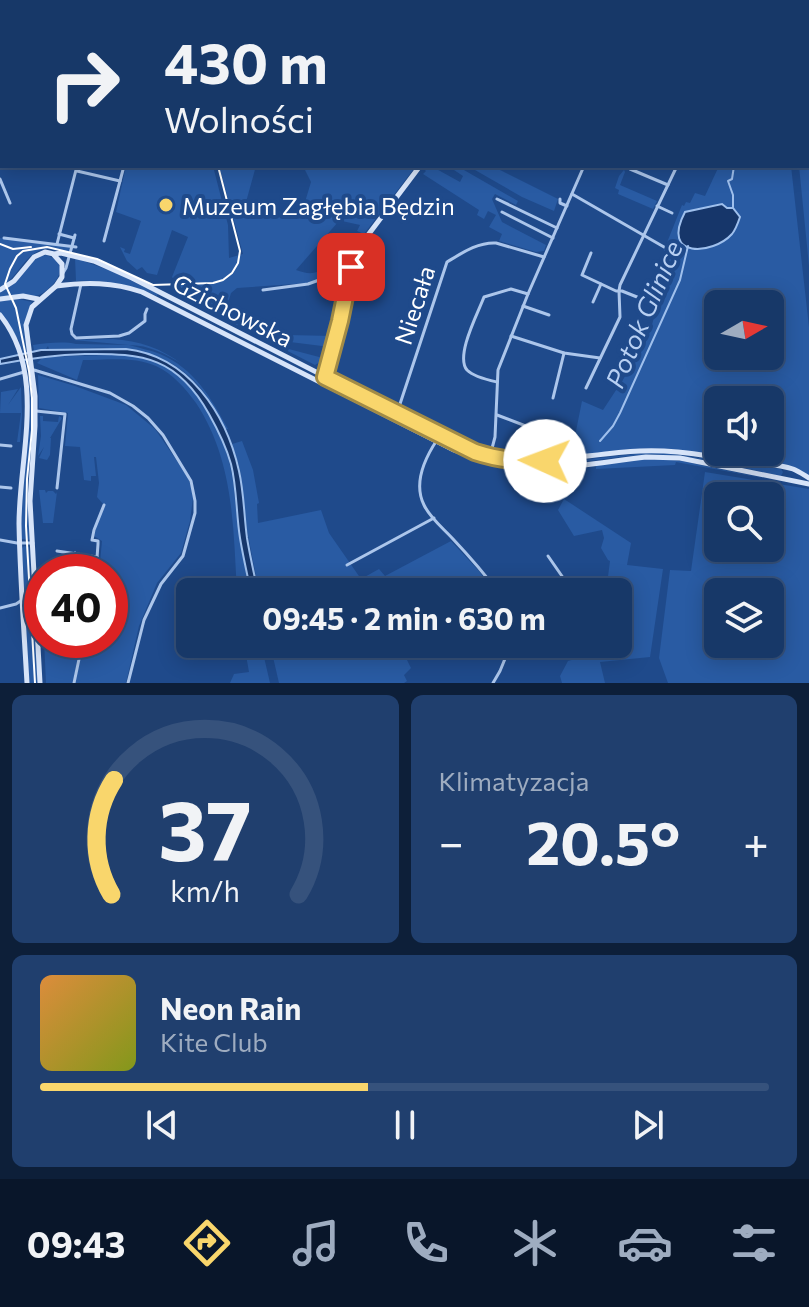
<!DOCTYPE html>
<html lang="pl">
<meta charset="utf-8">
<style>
:root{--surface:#173868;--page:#203f6e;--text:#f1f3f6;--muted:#9eacc0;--line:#36527c;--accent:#f9d66c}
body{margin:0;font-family:Commissioner,sans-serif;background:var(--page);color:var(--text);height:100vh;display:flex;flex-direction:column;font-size:30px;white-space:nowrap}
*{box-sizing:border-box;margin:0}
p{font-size:26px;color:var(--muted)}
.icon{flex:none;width:44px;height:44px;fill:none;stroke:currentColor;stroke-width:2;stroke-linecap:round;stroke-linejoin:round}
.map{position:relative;height:683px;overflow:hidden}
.details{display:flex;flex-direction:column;gap:12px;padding:12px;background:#0d1f39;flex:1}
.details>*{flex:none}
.top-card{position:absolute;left:0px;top:0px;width:810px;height:168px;box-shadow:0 4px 20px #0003,0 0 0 2px var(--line);background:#173868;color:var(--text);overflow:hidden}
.needle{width:52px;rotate:81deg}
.fabs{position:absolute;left:704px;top:290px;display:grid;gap:16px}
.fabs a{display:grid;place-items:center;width:80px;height:80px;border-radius:12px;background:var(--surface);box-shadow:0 4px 20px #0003,0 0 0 2px var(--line);font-size:40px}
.speed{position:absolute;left:24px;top:554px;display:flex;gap:16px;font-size:40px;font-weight:700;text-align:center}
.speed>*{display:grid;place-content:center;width:104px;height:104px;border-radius:50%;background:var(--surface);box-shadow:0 4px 20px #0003,0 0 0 2px var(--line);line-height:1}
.speed .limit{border:12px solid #d22;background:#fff;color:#111}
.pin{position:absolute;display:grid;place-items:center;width:68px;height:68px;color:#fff;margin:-34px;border-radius:16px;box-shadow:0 4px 12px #0006}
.me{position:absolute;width:88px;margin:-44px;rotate:272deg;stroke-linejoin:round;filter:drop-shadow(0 0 6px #0008)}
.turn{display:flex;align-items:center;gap:28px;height:168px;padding:0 32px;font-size:36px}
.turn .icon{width:104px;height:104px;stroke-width:2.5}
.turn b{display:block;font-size:56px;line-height:68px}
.big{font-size:60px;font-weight:700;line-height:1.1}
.details .tile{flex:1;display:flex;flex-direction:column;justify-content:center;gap:12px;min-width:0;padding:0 28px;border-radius:12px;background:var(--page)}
.details .dial{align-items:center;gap:0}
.dial svg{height:208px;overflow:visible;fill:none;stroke:var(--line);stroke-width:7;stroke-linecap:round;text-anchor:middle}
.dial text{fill:var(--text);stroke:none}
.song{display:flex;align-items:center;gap:24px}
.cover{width:96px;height:96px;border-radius:12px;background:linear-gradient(135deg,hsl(30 70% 55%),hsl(70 70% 35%))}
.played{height:8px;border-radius:4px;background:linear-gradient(90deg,var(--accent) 45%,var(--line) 45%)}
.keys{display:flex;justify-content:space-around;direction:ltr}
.heat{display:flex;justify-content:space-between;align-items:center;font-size:44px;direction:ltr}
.details .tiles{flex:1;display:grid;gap:12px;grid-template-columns:1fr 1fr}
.tile:last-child{grid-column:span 2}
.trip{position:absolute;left:176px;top:578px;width:456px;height:80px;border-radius:12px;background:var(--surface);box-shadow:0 4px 20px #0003,0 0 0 2px var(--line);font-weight:700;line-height:80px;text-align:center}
.tabs{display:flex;height:128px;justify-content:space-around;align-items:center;background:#09162a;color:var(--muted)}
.tabs .icon{width:56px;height:56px}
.tabs .active{color:var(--accent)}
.tabs b{font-size:36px;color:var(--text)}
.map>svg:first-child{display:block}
.green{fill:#295ba3;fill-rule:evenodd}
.water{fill:#16366a;stroke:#9fc0ed;stroke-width:2}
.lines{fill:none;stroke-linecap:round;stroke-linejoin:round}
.stream{stroke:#9fc0ed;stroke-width:2}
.street{stroke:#acc6eb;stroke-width:3}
.secondary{stroke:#d7e4f9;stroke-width:5}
.tram{stroke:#fff;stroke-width:2}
.route-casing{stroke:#a28b46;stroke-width:20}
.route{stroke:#f9d66c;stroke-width:14}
.poi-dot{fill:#f9d66c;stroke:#1f4a8b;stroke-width:3}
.labels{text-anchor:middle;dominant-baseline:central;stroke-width:8;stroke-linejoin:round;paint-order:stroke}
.poi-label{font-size:24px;fill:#fff;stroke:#1f4a8b;text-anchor:start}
.street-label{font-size:24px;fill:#fff;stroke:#1f4a8b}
.water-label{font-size:26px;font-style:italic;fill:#b8d0f3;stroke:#1f4a8b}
</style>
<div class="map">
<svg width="809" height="683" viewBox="0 0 809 683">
<rect width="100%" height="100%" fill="#1f4a8b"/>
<g class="green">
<path d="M781 0H809V266L799 166H808V2H782Z"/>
<path d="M126 166H213L228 225 229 258 243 254 219 166H256L246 202 296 216 302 212 311 182 303 166H416L364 234 357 231 360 225 342 221 338 222 296 270C307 274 315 275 325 268L329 275 309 283 237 288 231 293 228 303 232 310 231 318 244 325 251 316 288 332 287 335 333 336 330 347 282 341 281 347 323 358 320 362 315 365 192 302 172 277 188 237 172 230 157 275 147 273 142 267 137 270 127 261 120 247 125 249 124 252 130 254 141 221 116 212Z"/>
<path d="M424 166H431L460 182 463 176 448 166H457L518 201 516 205 495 194 492 199 502 222 546 245 544 251 536 252 499 241 502 234 489 227 496 215 488 211 484 219 477 215 479 210 423 174 426 171 423 168Z"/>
<path d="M468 166H492L558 199 554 211 522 197Z"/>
<path d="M719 166H791L809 327V476L776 463 670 449H632L578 456 576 431 582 401 603 410 643 349 651 329 655 313 653 298 656 280 662 262 664 250 682 205 684 206 686 202 690 203 695 193 705 196ZM718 304H770V356H718ZM718 400H770V452H718Z"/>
<path d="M624 170 625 172 620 185 657 201 653 209 618 194 619 190 615 188 619 176Z"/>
<path d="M0 238 70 247 69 251 66 252C60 251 53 248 46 249 25 251 18 279 0 287Z"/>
<path d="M46 255C72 263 57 285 41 294 30 299 12 297 0 297V292C21 284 25 259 46 255Z"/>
<path d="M75 258 114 272 158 294 157 296C130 284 105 280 76 281Z"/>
<path d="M19 299 32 302C22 322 24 340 29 362V364H26L19 341 0 312V301Z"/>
<path d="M113 339C139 341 161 348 182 364 166 354 149 345 129 345 139 348 150 350 160 354 195 369 211 398 228 429H225C216 413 208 395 195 382 155 340 101 348 49 349L48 346 46 349 34 351 33 345C46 343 64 341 76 344L129 345 73 340Z"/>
<path d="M110 355C122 356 134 355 146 358 191 372 219 421 230 465 234 483 235 501 237 519 240 544 245 568 250 592H237C233 525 234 461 196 403 185 388 173 374 156 366 134 356 106 360 83 360L77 380 37 363 43 357Z"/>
<path d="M38 375 75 386 126 405 155 429 188 477 191 487 193 498 190 521 181 553 157 583 139 626 126 683H75L84 640H110V572H99L102 541 94 536 103 504 97 497 99 483 96 457H94L96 476H91V481L84 480 80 447 65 446 68 413 39 408Z"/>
<path d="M30 377C40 407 30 451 28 483 27 502 29 521 30 540L21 539C21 485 32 432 27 378Z"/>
<path d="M21 387 22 415 20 442H17L21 413H0L1 392 18 389 8 405Z"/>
<path d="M40 416H43V421L58 422 59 416 62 418 50 438H51L50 455 47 460 39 458 44 447 38 456 41 436Z"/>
<path d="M242 441 253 470 259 503 257 504 258 523 321 510 329 533 361 579 379 569 385 576 451 541 479 571 494 592H259L247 530 240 470 232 444Z"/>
<path d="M655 452 781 469 783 472 781 476C736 467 686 452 641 455 599 457 555 471 513 464L553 463Z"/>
<path d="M648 458 682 461 779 481 676 462 675 465 596 469V465Z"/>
<path d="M705 472 809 489V683H668L659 658 670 570 691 571ZM718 496H770V548H718ZM718 592H770V644H718Z"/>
<path d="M39 490H45L46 493 48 491H53L56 494 57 492 53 523H43Z"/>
<path d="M564 499 631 543 627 565 663 569 650 657 600 662 605 683H562L560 676 568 661 599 652 600 644H618V592H606L610 561 608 560 601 548 604 538 602 530 574 536 558 510Z"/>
<path d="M24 546 29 547 38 683H29L22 548Z"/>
<path d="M44 640H81L73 683H46Z"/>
<path d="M244 644H261L270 683H230L234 674 249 672Z"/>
<path d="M270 644H423L405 656 411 668 404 675 407 681 404 683H279Z"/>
</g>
<g class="water">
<path d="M722 204 727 208H733L740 217C738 223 736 229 732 234 713 255 660 259 685 212Z"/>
<path d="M126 349C188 356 226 413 239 471 244 493 244 516 247 538 250 556 254 574 258 592H251C247 574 243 556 240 538 236 513 237 488 231 464 226 446 218 430 209 414 178 358 144 353 85 354 54 355 31 358 0 364V359L41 350Z"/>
</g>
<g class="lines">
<g class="stream">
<path d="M808 92 809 91"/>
<path d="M733 207V195L728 181 732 179 734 166"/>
<path d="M600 441 613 426 620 413 680 280 688 246"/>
</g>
<g class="street">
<path d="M17 0 18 2"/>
<path d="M112 0V2"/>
<path d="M191 0V2"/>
<path d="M281 0 282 2"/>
<path d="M375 0 385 2"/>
<path d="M397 0 398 2"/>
<path d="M639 0 643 2"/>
<path d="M259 2 263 0"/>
<path d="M319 2 323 0"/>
<path d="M623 2 624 0"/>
<path d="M0 157 2 156"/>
<path d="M630 166V169L668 185"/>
<path d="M77 171 120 181"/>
<path d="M0 179 10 203"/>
<path d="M572 194 664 247"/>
<path d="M497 199 557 228"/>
<path d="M560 199V203L567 206"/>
<path d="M657 206 672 213"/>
<path d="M502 212 553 238"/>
<path d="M59 234 74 238"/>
<path d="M4 238 76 247"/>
<path d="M104 241 124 166"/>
<path d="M57 244 77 166"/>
<path d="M591 253 582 275 616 291H622L647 301"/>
<path d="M63 273 66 268 75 235"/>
<path d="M81 284 71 329 72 334 76 338 119 336 129 333 145 321V314L147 309"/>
<path d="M263 290 308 284 336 274 349 275"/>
<path d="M593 302 601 284"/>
<path d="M523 306 549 315"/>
<path d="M511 336 564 353 600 358"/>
<path d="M34 370 110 393 133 406 148 418 163 435 191 481 195 501V513L183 556 161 584 144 620 128 683"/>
<path d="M0 379 24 372"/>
<path d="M497 382C488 380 474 377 467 370 455 356 478 313 484 297L511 289 528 294"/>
<path d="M586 388 620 317 619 291 620 285 677 166"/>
<path d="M553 398 564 353"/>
<path d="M36 411 65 414 57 488"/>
<path d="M397 413 447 262C462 253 478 242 496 243L544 257"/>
<path d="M497 415 544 433"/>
<path d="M437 440C425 458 413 483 424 505 430 518 443 528 453 539 469 556 484 573 498 592"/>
<path d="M0 445 11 446"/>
<path d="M490 456 495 437 498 370 528 294 584 166"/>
<path d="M0 487 11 488"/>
<path d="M0 540 17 543H33"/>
<path d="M57 551 97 557"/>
<path d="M75 553 78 572"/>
<path d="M548 556 573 592"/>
<path d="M347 565 434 518"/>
<path d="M96 572 98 544V541L92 540 94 530 104 505"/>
<path d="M0 608 16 604 22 600"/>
<path d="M595 644 597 651"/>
<path d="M74 683 83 640"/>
<path d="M493 683 500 671 511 644"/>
</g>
<g class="secondary">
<path d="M509 2 510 0"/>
<path d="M56 286C86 282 113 282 142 292L454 450C469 456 485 462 502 465 548 474 599 462 646 457L680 458 809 484"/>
<path d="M0 290 14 281 34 257 45 252 54 254 61 253 94 261 132 278 459 445C523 474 575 454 640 451 675 449 710 457 744 461 760 464 778 464 793 469 798 471 804 475 809 478"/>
<path d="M0 299 23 296 38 299"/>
<path d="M0 315C47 373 19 456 19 524 20 577 24 630 27 683"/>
<path d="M324 380 340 321 352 259 356 251 420 166"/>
<path d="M40 683 30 501 35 426V396L26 325 32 307 56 286 62 277V264L54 255"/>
</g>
<g class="tram">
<path d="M182 0 183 2"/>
<path d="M0 244 13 249 31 247"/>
<path d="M35 683 26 526 27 479 32 430V398L29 371 16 308 5 284 10 269 17 256 23 251 47 247 97 259 153 285 213 283 223 280 232 273 238 263 240 251 218 166"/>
</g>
</g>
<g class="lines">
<defs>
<path id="route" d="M351 267 340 321 325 377 475 452C499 460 521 462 545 461"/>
</defs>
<use href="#route" class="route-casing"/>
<use href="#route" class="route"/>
</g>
<circle class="poi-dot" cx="166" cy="205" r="8"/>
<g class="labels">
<g class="poi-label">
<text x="182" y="205">Muzeum Zagłębia Będzin</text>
</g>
<g class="street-label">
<text transform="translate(414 305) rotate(-72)">Niecała</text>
<text transform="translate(233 310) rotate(27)">Gzichowska</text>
</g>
<g class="water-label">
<text transform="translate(643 314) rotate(-67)">Potok Glinice</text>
</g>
</g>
</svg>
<div class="fabs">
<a><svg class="needle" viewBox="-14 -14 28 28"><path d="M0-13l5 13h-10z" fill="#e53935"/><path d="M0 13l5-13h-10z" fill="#9eacc0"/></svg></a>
<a><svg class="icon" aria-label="sound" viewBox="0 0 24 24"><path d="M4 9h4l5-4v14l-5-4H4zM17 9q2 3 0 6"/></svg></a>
<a><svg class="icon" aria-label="search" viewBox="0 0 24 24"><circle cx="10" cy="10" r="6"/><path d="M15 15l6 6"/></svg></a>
<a><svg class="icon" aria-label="layers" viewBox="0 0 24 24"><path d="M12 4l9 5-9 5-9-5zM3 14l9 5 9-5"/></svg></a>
</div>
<div class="speed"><div class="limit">40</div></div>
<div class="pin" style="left:351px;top:267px;background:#d93025"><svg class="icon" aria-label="arrive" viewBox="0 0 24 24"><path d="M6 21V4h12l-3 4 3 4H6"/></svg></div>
<svg class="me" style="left:545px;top:461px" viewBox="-20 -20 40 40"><circle r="19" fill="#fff"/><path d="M0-13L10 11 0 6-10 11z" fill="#f9d66c"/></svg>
<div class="trip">09:45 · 2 min · 630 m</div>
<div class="top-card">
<div class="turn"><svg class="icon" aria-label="right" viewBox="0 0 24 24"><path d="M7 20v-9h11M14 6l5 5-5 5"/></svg><div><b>430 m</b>Wolności</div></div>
</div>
</div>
<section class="details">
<div class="tiles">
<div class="tile dial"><svg viewBox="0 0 100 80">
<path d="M14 69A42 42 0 1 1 86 69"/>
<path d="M14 69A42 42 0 0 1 15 25" stroke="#f9d66c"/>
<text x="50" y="56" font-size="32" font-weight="700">37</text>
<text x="50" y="72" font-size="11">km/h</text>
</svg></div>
<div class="tile"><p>Klimatyzacja</p>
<div class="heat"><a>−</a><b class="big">20.5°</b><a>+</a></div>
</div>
<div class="tile">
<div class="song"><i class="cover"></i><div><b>Neon Rain</b><p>Kite Club</p></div></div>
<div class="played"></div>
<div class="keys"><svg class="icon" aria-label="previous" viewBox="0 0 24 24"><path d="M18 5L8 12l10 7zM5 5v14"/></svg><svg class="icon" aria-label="pause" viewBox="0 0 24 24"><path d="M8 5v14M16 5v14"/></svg><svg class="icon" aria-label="next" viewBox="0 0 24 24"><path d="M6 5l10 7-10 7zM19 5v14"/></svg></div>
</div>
</div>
</section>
<nav class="tabs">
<b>09:43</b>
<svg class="icon active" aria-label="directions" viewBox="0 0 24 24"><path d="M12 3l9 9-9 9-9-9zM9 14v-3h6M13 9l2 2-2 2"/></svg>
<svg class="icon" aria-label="music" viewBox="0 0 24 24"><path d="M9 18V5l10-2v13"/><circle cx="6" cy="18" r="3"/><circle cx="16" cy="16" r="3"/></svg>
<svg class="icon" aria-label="phone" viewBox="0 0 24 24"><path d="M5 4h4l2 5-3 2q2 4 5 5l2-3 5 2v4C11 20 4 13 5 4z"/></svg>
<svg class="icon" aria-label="climate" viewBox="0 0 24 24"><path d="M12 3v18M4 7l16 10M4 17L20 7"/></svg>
<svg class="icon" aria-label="car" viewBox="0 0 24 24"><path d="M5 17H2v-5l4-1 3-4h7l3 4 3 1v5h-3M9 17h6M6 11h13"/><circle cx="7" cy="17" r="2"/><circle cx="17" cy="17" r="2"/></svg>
<svg class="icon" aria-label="filters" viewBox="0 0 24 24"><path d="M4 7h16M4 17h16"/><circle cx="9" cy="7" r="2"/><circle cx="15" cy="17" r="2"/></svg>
</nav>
